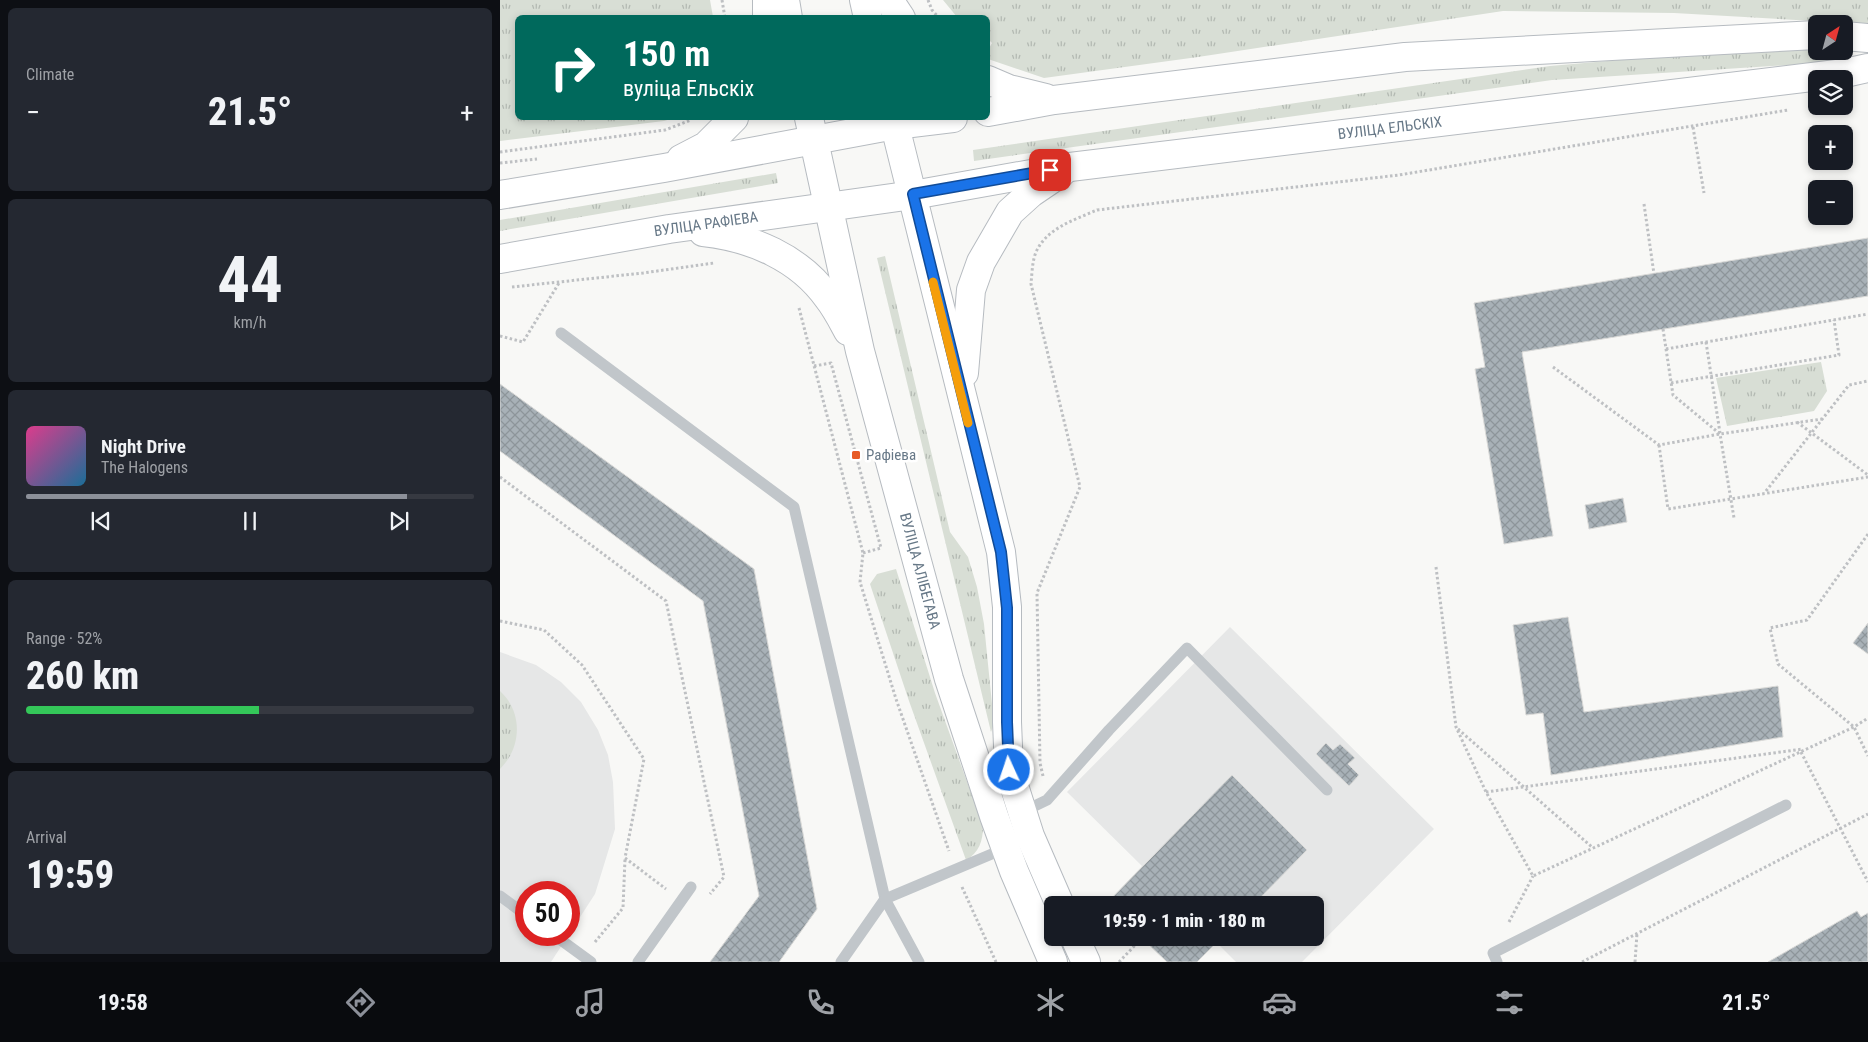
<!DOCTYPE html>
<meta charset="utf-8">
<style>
:root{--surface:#171b24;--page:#242831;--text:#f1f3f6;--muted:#9ea1a6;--line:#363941;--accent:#8c9099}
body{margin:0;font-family:"Roboto Condensed",sans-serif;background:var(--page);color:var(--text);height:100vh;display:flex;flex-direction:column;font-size:19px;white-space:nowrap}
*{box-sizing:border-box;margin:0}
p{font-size:16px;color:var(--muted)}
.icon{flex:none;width:28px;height:28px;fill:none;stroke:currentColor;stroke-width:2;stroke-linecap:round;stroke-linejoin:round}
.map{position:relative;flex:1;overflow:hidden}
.drawer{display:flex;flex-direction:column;gap:8px;padding:8px;background:#0d0f14;width:500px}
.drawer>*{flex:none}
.banner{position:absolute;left:15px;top:15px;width:475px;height:105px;border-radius:8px;box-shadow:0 2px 8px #0003;background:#00695c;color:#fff;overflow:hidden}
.needle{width:32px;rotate:36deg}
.fabs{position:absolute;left:1308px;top:15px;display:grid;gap:10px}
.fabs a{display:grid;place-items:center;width:45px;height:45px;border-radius:8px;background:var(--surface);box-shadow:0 2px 8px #0003;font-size:25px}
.speed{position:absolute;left:15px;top:881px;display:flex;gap:10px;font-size:25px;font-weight:700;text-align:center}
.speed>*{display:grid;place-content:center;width:65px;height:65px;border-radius:50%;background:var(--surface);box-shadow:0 2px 8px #0003;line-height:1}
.speed .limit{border:8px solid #d22;background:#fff;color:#111}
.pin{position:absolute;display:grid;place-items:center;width:42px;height:42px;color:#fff;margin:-21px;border-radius:10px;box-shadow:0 2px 8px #0006}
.me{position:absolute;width:55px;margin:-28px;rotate:357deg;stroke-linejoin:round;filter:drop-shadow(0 0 4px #0008)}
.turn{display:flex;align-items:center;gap:18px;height:105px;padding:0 25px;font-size:22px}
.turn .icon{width:65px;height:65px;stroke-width:2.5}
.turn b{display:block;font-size:35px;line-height:42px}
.big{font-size:38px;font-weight:800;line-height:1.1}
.drawer .tile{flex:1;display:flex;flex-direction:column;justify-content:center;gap:8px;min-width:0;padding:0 18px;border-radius:8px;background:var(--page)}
.drawer .dial{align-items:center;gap:0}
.dial b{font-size:65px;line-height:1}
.song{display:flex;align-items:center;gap:15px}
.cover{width:60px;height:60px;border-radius:8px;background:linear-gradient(135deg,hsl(330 70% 55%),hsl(200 70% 35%))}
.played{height:5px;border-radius:2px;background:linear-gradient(90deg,var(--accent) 85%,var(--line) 85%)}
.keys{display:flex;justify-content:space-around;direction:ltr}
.heat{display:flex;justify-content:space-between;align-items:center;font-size:28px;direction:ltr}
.charge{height:8px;border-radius:4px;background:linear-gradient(90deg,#34c759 52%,var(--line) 0)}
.trip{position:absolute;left:544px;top:896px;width:280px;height:50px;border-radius:8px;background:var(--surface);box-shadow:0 2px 8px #0003;font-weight:800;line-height:50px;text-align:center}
.dock{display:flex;height:80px;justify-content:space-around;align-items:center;background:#090b0e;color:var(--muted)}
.dock .icon{width:35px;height:35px}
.dock .current{color:var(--accent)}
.dock b{font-size:22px;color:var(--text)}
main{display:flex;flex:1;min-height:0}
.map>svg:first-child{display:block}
.built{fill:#e6e7e7;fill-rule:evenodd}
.grass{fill:url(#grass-tufts)}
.building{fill:url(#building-cross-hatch);stroke:#dadad8}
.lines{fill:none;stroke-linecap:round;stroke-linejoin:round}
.secondary-casing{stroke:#b6bbc0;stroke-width:30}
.path{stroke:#bec0c3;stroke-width:3;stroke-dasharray:2.5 2.5;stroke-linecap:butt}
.lane{stroke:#c1c6ca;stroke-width:11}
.secondary{stroke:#fff;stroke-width:28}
.route-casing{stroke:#114b97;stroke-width:12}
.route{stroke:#1a73e8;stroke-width:9}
.slow{stroke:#f59e0b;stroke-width:9}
.poi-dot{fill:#e75b27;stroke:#fff;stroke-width:2}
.labels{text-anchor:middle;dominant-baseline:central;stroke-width:5;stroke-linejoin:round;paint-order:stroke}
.street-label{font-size:15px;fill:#677887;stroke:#fff}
.poi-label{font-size:15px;fill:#677887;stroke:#fff;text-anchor:start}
</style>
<main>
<section class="drawer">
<div class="tile"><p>Climate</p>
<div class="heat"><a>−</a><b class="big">21.5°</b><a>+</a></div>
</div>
<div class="tile dial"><b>44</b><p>km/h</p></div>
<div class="tile">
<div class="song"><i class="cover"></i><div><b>Night Drive</b><p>The Halogens</p></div></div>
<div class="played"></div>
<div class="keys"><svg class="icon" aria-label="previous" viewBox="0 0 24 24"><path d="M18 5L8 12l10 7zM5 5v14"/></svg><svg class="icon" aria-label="pause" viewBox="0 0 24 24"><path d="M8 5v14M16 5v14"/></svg><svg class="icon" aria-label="next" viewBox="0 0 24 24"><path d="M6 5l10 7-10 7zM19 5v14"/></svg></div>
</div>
<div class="tile"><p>Range · 52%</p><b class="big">260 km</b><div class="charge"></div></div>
<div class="tile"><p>Arrival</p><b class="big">19:59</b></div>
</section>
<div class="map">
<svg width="1368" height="962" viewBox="0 0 1368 962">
<defs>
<pattern id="grass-tufts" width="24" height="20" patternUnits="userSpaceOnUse" patternTransform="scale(1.25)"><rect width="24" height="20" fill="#d8ded5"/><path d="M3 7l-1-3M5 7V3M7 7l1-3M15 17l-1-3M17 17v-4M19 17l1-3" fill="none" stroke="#b3b9b2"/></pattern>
<pattern id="building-cross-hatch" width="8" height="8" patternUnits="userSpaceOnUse" patternTransform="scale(1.25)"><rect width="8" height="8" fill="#a8b1b7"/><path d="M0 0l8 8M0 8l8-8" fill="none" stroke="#8d959a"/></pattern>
</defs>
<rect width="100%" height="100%" fill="#f8f8f6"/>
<g class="built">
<path d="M730 627 934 829 802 962H736L716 942 697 962H667L642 938H815V905H609L607 903 642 866 567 792Z"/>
<path d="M0 652 36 665 61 682 81 702 98 730 108 755 113 782 115 829 95 894 51 962H0ZM26 892H69V935H26Z"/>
</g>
<g class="grass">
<path d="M0 0H210L213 17 18 18V118H174L164 121 0 141Z"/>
<path d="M443 0H1368V24L1174 13 1003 11 698 57 544 78 488 59V50L492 43 488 39V18L457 17Z"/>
<path d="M1316 43V51L1344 50 1342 57 1336 62 1052 80 474 161 473 150 1050 66Z"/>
<path d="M276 173 278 183 0 231V220Z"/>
<path d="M385 256 450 532 468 557 477 587 484 624 494 724 491 732 377 258Z"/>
<path d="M1321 362 1327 391 1314 411 1227 426 1216 378Z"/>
<path d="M396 569 435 693 483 826C483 841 479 853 466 860L409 701 370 584 377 574Z"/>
<path d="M0 691C23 712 22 747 0 769Z"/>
</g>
<g class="building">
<path d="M1368 238V296L1022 352 1053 536 1004 544 975 369 985 367 974 303Z"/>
<path d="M0 384 254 569 317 909 279 962H210L259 896 203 601 0 451Z"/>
<path d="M1123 498 1127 522 1089 529 1085 505Z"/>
<path d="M1068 617 1084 712 1278 686 1283 737 1051 775 1043 713 1026 715 1013 625Z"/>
<path d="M1368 623V654L1353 643Z"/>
<path d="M826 743 833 750 840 744 855 758 848 764 859 775 849 786 816 754Z"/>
<path d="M732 775 807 850 753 905H609L607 903Z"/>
<path d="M1357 911 1361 917 1368 913V962H1268Z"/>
<path d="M642 938H721L697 962H667Z"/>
</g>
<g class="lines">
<defs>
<g id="secondary">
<path d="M285 0 288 18"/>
<path d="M364 0 368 18"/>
<path d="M389 0 401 18"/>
<path d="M267 18V0"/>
<path d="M1344 36 1368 38"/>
<path d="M488 80 509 89 546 98"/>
<path d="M488 112 554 100 905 57 1316 35"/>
<path d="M309 118 360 351 449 679 494 816 514 871 553 962"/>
<path d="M393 118 501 552 507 607V722L509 770 530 836 560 905"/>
<path d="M181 159 206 146 234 118"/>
<path d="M0 195 164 168 395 125 453 118"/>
<path d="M203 232C251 237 300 258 328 298 336 308 342 320 348 331"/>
<path d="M0 259 169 229 413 195 570 167 1345 73 1368 68"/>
<path d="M464 373 471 290 481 262 510 212 531 193 562 172"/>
<path d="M575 938 586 962"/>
</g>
</defs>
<use href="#secondary" class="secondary-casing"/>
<g class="path">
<path d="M222 0 225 18"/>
<path d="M428 0 432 10 439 18"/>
<path d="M1193 127 1204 193"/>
<path d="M0 152 165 130 191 120"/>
<path d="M0 163 37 159"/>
<path d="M1144 204 1154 274"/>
<path d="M12 287 143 273 214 263"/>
<path d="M299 308 363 553 360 582 396 699 449 851"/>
<path d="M1163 329 1173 395 1220 434 1234 518"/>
<path d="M0 336 23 342 59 283"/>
<path d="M1206 342 1220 433"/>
<path d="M1166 349 1368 314"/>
<path d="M314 366 331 363 381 548 363 553"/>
<path d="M1053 367 1159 445 1220 434 1322 419"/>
<path d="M1171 383 1339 355 1334 320"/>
<path d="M1297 422 1368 475"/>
<path d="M1159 445 1168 509 1368 477"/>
<path d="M0 477 166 601 224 877 210 894"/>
<path d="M1266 491 1349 385 1368 381"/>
<path d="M1368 534 1307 620 1270 628 1278 664 1354 727 1368 756"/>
<path d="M936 567 956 727 986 792 1033 876 1354 727 1368 718"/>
<path d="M0 621 44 630 82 665 144 759 125 858 166 889"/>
<path d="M958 729 1093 848"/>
<path d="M1301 752 1368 882"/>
<path d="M543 776 540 763 537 593 580 487 531 284C532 274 532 262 536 252 547 228 574 220 597 210L899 175 1288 110"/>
<path d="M986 792 1303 749"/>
<path d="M462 887 496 962"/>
<path d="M1009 922 1033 876"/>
<path d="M95 942 123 908 125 859"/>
<path d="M619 962 642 938"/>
<path d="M1082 962 1368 814"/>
<path d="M1135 962 1137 933"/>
</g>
<g class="lane">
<path d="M61 333 294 507 385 899 341 962"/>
<path d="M522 812 547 800 609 730 687 648 827 790"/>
<path d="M0 896 26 915"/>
<path d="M54 935 91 962"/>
<path d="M138 962 191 887"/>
<path d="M419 962 385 899 506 848"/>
<path d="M997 962 993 953 1286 805"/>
</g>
<use href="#secondary" class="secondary"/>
</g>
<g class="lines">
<defs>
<path id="route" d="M509 770 507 722V608L501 552 413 194 550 170"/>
</defs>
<use href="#route" class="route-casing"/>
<use href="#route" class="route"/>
<path class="slow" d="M433 282 468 423"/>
</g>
<rect class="poi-dot" x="351" y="450" width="10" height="10" rx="2.5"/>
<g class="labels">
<g class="street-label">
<text transform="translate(890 128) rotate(-7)">ВУЛІЦА ЕЛЬСКІХ</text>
<text transform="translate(206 224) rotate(-8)">ВУЛІЦА РАФІЕВА</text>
<text transform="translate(420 571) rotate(75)">ВУЛІЦА АЛІБЕГАВА</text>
</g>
<g class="poi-label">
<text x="366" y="455">Рафіева</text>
</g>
</g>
</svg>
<div class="fabs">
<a><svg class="needle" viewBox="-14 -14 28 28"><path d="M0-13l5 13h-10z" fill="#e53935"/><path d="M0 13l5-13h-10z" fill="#9ea1a6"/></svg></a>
<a><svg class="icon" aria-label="layers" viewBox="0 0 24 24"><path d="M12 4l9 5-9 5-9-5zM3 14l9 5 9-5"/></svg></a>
<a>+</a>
<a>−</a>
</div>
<div class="speed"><div class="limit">50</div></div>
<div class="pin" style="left:550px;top:170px;background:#d93025"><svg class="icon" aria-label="arrive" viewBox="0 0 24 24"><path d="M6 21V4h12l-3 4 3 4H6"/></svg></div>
<svg class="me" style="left:509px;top:770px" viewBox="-20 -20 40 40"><circle r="17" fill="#1a73e8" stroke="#fff" stroke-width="3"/><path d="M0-11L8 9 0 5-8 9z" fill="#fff"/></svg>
<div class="trip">19:59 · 1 min · 180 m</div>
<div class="banner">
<div class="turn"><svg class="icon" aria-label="right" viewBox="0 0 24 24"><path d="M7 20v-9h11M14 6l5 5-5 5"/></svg><div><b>150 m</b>вуліца Ельскіх</div></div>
</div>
</div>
</main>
<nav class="dock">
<b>19:58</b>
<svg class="icon current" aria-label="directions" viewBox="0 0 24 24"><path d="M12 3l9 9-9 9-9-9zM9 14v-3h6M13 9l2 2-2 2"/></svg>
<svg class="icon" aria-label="music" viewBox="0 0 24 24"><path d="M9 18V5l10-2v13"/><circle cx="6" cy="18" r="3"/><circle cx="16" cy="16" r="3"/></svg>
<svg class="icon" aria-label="phone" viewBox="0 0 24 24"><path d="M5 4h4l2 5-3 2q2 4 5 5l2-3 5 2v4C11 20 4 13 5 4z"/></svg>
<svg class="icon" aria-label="climate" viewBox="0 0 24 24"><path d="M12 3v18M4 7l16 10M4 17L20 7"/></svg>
<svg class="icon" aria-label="car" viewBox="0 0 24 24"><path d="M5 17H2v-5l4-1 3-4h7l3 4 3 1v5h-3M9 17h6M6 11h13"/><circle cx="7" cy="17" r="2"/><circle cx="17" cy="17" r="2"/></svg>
<svg class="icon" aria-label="filters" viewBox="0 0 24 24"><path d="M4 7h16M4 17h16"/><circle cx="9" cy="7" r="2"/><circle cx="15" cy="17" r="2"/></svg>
<b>21.5°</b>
</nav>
